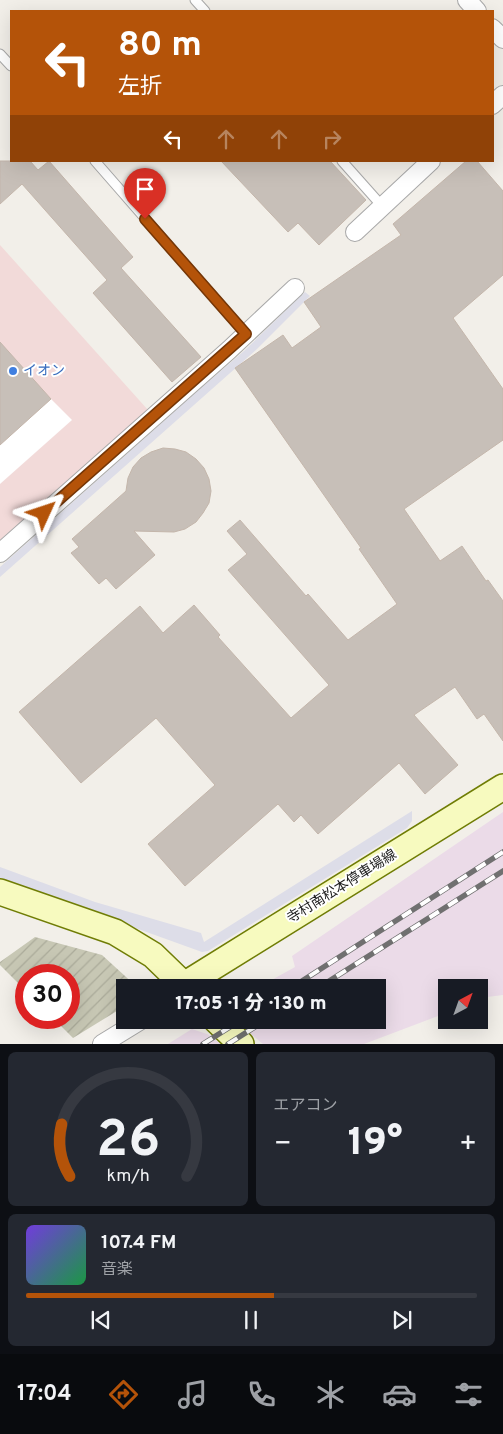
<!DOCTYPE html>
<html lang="ja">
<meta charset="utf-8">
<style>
:root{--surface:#171b24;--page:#242831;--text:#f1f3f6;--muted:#9ea1a6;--line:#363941;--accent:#b45309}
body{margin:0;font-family:Overpass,"Noto Sans JP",sans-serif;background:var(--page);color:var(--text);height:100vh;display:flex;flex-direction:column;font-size:19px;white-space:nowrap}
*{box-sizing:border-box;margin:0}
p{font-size:16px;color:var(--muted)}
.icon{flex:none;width:28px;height:28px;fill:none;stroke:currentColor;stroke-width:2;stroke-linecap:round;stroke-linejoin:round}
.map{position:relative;height:1044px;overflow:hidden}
.details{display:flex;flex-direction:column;gap:8px;padding:8px;background:#0d0f14;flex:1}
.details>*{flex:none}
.banner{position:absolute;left:10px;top:10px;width:484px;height:152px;border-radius:0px;box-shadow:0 5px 20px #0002;background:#b45309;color:#fff;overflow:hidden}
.needle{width:32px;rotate:41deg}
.tools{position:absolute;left:438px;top:979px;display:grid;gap:10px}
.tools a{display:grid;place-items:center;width:50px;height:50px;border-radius:0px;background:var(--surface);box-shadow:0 5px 20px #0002;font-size:25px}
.speed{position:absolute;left:15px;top:964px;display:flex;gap:10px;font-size:25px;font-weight:700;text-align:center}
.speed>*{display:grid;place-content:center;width:65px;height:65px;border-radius:50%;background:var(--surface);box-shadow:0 5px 20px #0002;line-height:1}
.speed .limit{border:8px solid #d22;background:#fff;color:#111}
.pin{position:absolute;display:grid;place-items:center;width:42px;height:42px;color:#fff;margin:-51px -21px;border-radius:50% 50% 50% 0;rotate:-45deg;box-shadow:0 0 5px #0007}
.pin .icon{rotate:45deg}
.me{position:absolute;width:55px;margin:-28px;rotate:48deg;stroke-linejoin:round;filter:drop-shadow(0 0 4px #0008)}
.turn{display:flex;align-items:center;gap:18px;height:105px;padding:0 25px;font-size:22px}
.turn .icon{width:65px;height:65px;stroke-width:2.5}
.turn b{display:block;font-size:35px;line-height:42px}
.lanes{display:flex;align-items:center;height:48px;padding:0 25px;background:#0003;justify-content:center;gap:25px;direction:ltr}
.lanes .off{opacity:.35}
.big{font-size:38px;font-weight:800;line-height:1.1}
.details .widget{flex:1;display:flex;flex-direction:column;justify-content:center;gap:8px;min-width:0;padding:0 18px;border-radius:8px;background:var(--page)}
.details .dial{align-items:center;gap:0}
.dial svg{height:130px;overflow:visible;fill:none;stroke:var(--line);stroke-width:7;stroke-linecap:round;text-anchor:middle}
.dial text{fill:var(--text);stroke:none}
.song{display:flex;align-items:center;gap:15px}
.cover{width:60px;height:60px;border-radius:8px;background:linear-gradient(135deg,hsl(260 70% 55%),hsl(140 70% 35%))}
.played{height:5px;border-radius:2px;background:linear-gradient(90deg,var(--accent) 55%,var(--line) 55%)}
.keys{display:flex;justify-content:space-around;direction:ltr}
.heat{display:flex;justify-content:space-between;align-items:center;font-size:28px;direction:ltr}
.details .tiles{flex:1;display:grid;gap:8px;grid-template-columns:1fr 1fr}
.widget:last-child{grid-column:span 2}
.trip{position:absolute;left:116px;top:979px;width:270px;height:50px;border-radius:0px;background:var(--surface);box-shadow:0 5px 20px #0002;font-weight:800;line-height:50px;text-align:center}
.menu{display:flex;height:80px;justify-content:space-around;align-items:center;background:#090b0e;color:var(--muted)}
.menu .icon{width:35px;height:35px}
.menu .active{color:var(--accent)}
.menu b{font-size:22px;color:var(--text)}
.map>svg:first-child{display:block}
.commercial{fill:#f2dad9}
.industrial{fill:#ebdbe8}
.construction{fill:url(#construction-furrows)}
.plaza{fill:#dddde8}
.pier{fill:#fff}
.building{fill:#c7bfb8;stroke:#c4b6ab}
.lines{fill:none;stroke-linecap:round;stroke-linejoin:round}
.lane-casing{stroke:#a9a9a9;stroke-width:11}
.street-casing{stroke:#a9a9a9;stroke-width:20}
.secondary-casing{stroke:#707d05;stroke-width:28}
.lane{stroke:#fff;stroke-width:9}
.street{stroke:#fff;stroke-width:18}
.secondary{stroke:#f7fabf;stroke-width:25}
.rail-casing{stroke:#707070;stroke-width:5.5}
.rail{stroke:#fff;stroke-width:4;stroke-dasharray:11;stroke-linecap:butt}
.route-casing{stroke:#753606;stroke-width:12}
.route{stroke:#b45309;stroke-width:9}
.shop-dot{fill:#3f7fe0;stroke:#fff;stroke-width:2}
.labels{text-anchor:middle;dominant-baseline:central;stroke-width:4;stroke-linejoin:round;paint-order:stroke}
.shop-label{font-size:14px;fill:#366cbe;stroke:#fff;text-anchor:start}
.street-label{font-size:14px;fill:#222;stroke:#fff}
</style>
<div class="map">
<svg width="503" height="1044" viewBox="0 0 503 1044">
<defs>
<pattern id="construction-furrows" width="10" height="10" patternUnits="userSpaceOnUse" patternTransform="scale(1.25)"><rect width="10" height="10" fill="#c7c7b4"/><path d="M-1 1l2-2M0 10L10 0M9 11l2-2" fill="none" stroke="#abab9a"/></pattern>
</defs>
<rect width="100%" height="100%" fill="#f2efe9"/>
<path class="commercial" d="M0 245 148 410 0 541Z"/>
<g class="industrial">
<path d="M503 812V995L487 997 479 1001V988H446V1013L364 1044H263L234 1020H378V988L259 987 295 967 292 956Z"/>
<path d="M192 1029 207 1034 221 1044H168Z"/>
</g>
<path class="construction" d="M35 937 102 955 137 987 125 988V1006L73 1038 53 1018H69V975H26V991L0 965V962Z"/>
<g class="plaza">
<path d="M305 292 310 296 257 349 0 577V567L200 389 244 351Z"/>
<path d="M412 811V821L407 828 208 951 202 952 30 890 0 878V867L95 902 201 933 204 942Z"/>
</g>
<path class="pier" d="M51 399 72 420 0 484V445Z"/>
<g class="building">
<path d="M0 161H30L38 170 49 161 133 257 121 268 201 357 172 382 93 293 107 280 22 184 0 204Z"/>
<path d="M221 161H330L366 200 319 245 298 223 288 232Z"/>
<path d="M466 161H477L503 191V275L453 318 503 389V440L404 509 440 561 462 546 486 581 488 580 503 601V741L484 714 477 719 455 687 414 715 458 765 425 794 399 763 318 834 301 815 294 822 278 804 185 886 148 844 215 785 156 718 81 783 19 712 140 606 163 633 194 605 220 635 218 637 291 718 329 685 228 570 247 554 227 531 240 520 306 596 308 594 348 640 397 604 359 549 361 548 235 368 283 335 292 348 321 327 304 302 401 235 393 224Z"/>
<path d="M0 342 51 399 0 445Z"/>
<path d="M163 448 175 449 186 452 196 459 204 468 209 479 211 491 209 503 203 513 196 522 185 529 174 532 134 531 155 555 116 589 106 578 99 584 71 553 79 547 72 539 126 491 128 478 133 467 141 458 151 452Z"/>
</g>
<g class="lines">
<defs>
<g id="lane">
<path d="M195 0 205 11"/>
<path d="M0 54 11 66"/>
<path d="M95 161 246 334"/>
<path d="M342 161 382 206"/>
</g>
<g id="street">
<path d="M467 0 477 11"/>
<path d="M492 28 503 39"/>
<path d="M492 105 503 95"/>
<path d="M355 232 431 161"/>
<path d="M0 553 229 350 295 288"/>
<path d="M102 1044 141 1020"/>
</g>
<g id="secondary">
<path d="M0 892 115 932 153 955 184 985"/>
<path d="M186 988 184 985 503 787"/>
<path d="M216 1020 241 1044"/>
</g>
</defs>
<use href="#lane" class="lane-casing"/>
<use href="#street" class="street-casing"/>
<use href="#secondary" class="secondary-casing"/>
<use href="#lane" class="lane"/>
<use href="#street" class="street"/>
<use href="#secondary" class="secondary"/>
<defs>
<g id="rail">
<path d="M291 988 503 852"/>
<path d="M318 988 503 871"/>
<path d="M203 1044 241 1020"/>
<path d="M228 1044 266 1020"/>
</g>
</defs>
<use href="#rail" class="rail-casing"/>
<use href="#rail" class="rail"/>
</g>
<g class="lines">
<defs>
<path id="route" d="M44 513 246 334 145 219"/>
</defs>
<use href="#route" class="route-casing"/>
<use href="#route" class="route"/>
</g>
<circle class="shop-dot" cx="13" cy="371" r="5"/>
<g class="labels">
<g class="shop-label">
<text x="23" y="371">イオン</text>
</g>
<g class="street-label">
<text transform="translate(342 887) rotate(-32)">寺村南松本停車場線</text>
</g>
</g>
</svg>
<div class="tools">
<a><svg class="needle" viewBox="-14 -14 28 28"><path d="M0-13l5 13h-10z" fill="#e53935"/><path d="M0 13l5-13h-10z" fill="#9ea1a6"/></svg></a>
</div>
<div class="speed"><div class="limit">30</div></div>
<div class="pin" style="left:145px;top:219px;background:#d93025"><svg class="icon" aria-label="arrive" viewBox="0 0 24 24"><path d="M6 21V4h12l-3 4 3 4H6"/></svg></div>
<svg class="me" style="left:44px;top:513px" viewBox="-20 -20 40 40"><path d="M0-17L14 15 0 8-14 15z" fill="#b45309" stroke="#fff" stroke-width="4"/></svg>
<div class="trip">17:05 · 1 分 · 130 m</div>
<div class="banner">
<div class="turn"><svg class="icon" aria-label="left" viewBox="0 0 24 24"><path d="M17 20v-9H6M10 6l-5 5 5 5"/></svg><div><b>80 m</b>左折</div></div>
<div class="lanes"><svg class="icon" aria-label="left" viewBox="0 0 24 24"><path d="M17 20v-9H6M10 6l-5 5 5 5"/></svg><svg class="icon off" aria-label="ahead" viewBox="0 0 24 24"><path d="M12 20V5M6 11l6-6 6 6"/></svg><svg class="icon off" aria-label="ahead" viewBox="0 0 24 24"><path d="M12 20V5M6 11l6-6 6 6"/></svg><svg class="icon off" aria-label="right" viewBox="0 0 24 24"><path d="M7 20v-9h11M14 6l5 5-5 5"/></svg></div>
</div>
</div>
<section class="details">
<div class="tiles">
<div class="widget dial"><svg viewBox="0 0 100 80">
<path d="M14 69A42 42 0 1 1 86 69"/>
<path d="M14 69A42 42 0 0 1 9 37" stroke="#b45309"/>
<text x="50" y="56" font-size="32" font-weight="700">26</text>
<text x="50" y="72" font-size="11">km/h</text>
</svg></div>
<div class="widget"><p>エアコン</p>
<div class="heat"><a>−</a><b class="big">19°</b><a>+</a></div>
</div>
<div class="widget">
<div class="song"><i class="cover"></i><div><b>107.4 FM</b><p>音楽</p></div></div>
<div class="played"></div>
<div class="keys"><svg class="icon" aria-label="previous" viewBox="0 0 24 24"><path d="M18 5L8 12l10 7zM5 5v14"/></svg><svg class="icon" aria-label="pause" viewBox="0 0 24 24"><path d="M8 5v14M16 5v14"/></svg><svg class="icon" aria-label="next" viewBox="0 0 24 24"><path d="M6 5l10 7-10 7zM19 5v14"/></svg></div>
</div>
</div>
</section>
<nav class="menu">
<b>17:04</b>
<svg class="icon active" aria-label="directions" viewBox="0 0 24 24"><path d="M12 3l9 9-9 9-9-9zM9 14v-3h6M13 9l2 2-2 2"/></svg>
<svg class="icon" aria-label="music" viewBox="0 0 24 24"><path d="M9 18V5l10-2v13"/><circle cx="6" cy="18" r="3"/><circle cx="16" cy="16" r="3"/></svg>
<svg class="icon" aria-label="phone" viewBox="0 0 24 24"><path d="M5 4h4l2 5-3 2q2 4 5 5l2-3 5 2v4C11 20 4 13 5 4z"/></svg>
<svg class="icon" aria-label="climate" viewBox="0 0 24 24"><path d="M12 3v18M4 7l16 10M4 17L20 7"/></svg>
<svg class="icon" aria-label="car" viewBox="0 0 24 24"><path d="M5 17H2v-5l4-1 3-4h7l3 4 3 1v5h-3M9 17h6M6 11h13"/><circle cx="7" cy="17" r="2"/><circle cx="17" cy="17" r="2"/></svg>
<svg class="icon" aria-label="filters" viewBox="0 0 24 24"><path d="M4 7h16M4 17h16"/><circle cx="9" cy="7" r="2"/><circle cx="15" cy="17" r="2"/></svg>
</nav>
